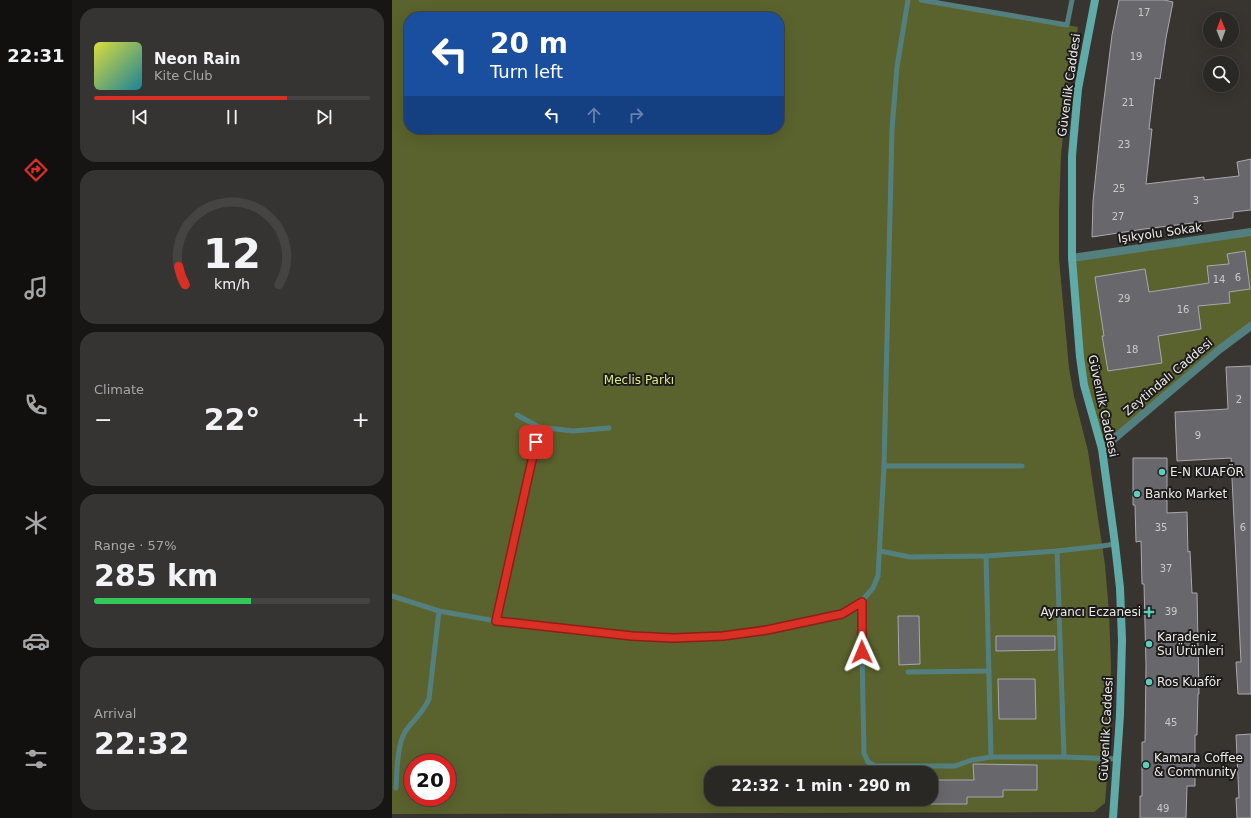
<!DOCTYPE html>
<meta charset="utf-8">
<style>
:root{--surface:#2a2825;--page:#363432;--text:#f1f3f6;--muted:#a5a6a7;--line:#464442;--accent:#d93025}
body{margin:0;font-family:"DejaVu Sans",sans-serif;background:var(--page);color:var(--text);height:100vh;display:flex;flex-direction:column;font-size:15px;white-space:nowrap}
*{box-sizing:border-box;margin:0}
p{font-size:13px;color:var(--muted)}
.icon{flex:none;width:22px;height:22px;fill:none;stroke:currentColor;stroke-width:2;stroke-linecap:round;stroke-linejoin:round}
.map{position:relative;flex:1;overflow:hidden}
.side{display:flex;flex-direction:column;gap:8px;padding:8px;background:#171614;width:320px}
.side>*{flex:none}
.hud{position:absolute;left:12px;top:12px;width:380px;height:122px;border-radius:16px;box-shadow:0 4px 16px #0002,0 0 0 1px var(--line);background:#1a4fa0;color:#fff;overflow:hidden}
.needle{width:26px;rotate:359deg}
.controls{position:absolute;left:811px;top:12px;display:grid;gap:8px}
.controls a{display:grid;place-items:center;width:36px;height:36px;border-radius:50%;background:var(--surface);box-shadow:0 4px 16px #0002,0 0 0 1px var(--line);font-size:20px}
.speed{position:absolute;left:12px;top:754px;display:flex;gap:8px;font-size:20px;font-weight:700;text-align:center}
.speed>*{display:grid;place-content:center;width:52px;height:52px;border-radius:50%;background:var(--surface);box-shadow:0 4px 16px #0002,0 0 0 1px var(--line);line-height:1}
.speed .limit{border:6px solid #d22;background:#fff;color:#111}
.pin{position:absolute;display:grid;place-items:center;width:34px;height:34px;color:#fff;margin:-17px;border-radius:8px;box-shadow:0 2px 6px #0006}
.me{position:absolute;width:44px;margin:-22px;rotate:359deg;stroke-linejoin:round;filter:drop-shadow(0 0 3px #0008)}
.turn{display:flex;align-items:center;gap:14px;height:84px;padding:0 20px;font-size:18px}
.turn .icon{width:52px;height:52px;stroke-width:2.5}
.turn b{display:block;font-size:28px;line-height:34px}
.lanes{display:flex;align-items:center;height:38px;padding:0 20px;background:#0003;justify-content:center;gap:20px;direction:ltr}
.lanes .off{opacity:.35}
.big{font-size:30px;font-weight:800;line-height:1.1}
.side .card{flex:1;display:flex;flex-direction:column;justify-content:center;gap:6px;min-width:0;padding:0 14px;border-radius:16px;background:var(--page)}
.side .dial{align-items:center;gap:0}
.dial svg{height:104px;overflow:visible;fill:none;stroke:var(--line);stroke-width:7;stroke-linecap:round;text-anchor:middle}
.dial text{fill:var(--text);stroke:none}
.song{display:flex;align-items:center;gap:12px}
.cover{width:48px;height:48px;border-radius:6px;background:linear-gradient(135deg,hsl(60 70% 55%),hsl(190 70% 35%))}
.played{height:4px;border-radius:2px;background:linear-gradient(90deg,var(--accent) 70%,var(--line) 70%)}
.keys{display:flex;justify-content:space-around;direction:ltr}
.heat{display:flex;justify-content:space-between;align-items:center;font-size:22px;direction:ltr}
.charge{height:6px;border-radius:3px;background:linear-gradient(90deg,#34c759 57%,var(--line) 0)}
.trip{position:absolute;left:312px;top:766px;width:234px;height:40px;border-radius:16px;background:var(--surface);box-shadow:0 4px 16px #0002,0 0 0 1px var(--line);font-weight:800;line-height:40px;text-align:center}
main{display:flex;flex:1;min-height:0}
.dock{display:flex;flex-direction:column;width:72px;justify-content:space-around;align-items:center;background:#11100f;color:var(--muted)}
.dock .icon{width:28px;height:28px}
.dock .on{color:var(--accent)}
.dock b{font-size:18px;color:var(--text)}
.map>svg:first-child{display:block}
.green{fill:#5a632d;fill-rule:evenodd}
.building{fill:#67676c;stroke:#a8a8ae}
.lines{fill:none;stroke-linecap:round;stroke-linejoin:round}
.service{stroke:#53807f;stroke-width:5}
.minor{stroke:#53807f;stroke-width:8}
.secondary{stroke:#60aaa8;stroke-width:8}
.route-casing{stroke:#8d1f18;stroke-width:10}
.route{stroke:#d93025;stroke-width:7}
.poi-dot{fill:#5ccebb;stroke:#1e1c1b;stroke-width:1.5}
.labels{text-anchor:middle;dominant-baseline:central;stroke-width:4;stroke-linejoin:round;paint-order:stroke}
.number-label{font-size:10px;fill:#cbc9c8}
.street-label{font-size:12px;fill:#eceae7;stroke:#1e1c1b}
.park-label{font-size:12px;fill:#daec7c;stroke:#1e1c1b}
.poi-label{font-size:12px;fill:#eceae7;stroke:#1e1c1b;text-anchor:start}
</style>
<main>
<nav class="dock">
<b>22:31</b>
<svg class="icon on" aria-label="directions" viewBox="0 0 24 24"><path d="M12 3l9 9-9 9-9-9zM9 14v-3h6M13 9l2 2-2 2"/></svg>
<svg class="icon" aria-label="music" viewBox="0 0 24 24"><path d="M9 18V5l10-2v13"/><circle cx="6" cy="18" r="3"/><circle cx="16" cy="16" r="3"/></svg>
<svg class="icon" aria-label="phone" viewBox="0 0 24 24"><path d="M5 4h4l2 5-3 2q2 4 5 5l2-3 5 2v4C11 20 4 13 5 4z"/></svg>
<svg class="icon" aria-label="climate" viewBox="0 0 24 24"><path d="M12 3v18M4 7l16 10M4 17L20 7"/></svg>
<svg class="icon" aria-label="car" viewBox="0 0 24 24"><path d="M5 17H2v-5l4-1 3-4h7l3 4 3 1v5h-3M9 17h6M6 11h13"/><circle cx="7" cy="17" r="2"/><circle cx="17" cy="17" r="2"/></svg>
<svg class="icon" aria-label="filters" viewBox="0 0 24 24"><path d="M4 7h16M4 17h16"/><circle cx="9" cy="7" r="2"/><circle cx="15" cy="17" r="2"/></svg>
</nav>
<section class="side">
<div class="card">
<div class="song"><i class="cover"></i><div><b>Neon Rain</b><p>Kite Club</p></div></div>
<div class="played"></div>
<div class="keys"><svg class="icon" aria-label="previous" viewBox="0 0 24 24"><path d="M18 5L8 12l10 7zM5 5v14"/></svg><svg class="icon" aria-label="pause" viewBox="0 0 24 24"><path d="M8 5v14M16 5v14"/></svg><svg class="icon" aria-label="next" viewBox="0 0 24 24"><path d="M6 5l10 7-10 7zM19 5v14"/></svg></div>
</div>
<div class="card dial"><svg viewBox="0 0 100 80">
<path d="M14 69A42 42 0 1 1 86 69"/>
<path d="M14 69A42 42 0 0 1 9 55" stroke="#d93025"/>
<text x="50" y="56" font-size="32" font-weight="700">12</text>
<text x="50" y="72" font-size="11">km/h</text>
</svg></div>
<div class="card"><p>Climate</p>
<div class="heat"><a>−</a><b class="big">22°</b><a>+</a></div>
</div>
<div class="card"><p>Range · 57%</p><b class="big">285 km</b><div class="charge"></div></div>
<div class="card"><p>Arrival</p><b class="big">22:32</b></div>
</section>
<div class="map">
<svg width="859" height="818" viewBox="0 0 859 818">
<rect width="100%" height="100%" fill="#383531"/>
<g class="green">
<path d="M0 0H547V3L686 27 676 86 669 155 667 212V259L677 368 682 396 696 451 713 565 717 612 719 666 718 739 713 803 702 812 0 814ZM17 17H387V129H17ZM21 763H55V797H21ZM319 773H539V799H319Z"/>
<path d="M859 232V326L710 449 692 385 680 258Z"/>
</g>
<g class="building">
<path d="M727 0H772L781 2 774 38 768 79 763 78 757 129H760L754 184 812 177V180L847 176 845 162 859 159V210L841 212V218L752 229 700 237 701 201 709 124 720 35Z"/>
<path d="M853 251 858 289 837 292 838 303 806 306 809 329 766 336 770 363 716 371 710 336H712L703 277 753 269 757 292 817 283 815 266 837 264 835 254Z"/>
<path d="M859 366V694H846L844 662H849L839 458 785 461 783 412 836 409 834 367Z"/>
<path d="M741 458H775V513L795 512 796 552 798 551 800 593H805L807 694H806L805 735H803V786H795L794 818H748V796H750V742H753L754 665 752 584H750L749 541 744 542 743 505H741Z"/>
<path d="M506 616H527L528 664 507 665Z"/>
<path d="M604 636H663V650L604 651Z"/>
<path d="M606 679H643L644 719H607Z"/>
<path d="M859 734V818H845L844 798H847L844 735Z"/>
<path d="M581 764 645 765V790H611V797H575V804H539V780H582Z"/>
</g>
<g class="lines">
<g class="service">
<path d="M529 0 675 25 680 0"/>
<path d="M125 415 147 427"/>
<path d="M492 466H630"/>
<path d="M488 551 518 557 594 556 665 551 710 546 723 544"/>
<path d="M665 551 672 757"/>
<path d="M594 556 599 757"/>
<path d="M0 596 47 611 104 621 240 637 281 638 331 636 375 630 449 615 469 602 481 588 486 576 492 466 500 129 505 67 516 0"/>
<path d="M469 602 472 753 476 762 483 766H563L580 760 599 757H672L725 759"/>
<path d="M104 621 147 427 181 431 217 428"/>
<path d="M516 672 597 671"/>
<path d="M4 788C5 772 5 745 13 732 21 720 31 713 37 699L47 611"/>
</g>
<g class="minor">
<path d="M680 258 859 232"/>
<path d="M710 449 828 349 859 326"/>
</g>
<path class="secondary" d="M703 0 686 89 680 156V258L688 357 692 385 710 449 723 544 728 588 730 640 728 715 721 818"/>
</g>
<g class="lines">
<defs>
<path id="route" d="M144 442 104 621 240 636 281 638 331 636 375 630 450 614 470 602V652"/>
</defs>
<use href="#route" class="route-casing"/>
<use href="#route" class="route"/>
</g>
<g class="poi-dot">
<circle cx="770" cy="472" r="4"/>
<circle cx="745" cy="494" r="4"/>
<path d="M755 606h4v4h4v4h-4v4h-4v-4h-4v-4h4z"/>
<circle cx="757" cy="644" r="4"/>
<circle cx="757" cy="682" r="4"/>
<circle cx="754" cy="765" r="4"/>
</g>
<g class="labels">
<g class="number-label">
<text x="752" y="12">17</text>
<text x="744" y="56">19</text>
<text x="736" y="102">21</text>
<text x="732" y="144">23</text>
<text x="727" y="188">25</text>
<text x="804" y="200">3</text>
<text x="726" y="216">27</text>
<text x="846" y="277">6</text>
<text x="827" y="279">14</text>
<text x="732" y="298">29</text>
<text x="791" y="309">16</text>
<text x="740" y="349">18</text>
<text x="847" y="399">2</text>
<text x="806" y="435">9</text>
<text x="769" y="527">35</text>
<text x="851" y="527">6</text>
<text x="774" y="568">37</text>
<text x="779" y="611">39</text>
<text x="779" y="722">45</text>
<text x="771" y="808">49</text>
</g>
<g class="street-label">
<text transform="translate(677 85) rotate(-82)">Güvenlik Caddesi</text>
<text transform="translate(768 233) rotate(-8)">Işıkyolu Sokak</text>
<text transform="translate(776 377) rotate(-40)">Zeytindalı Caddesi</text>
<text transform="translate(711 406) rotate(78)">Güvenlik Caddesi</text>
<text transform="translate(714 729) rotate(-87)">Güvenlik Caddesi</text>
</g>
<g class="park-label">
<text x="247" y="380">Meclis Parkı</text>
</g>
<g class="poi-label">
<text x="778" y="472">E-N KUAFÖR</text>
<text x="753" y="494">Banko Market</text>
<text x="749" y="612" text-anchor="end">Ayrancı Eczanesi</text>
<text x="765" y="637">Karadeniz<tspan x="765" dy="14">Su Ürünleri</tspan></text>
<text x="765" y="682">Ros Kuaför</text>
<text x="762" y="758">Kamara Coffee<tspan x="762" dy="14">&amp; Community</tspan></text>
</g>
</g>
</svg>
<div class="controls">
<a><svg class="needle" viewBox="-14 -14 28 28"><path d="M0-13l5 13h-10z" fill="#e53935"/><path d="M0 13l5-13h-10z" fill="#a5a6a7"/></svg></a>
<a><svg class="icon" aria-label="search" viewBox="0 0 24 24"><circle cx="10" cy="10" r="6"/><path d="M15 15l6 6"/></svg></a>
</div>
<div class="speed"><div class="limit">20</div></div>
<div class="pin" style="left:144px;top:442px;background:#d93025"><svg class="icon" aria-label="arrive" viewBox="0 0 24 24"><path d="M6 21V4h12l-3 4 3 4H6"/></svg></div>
<svg class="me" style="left:470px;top:652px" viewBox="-20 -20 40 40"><path d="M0-17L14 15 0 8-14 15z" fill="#d93025" stroke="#fff" stroke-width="4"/></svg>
<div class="trip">22:32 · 1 min · 290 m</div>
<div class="hud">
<div class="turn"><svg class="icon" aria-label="left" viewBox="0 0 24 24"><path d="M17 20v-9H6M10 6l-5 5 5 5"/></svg><div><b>20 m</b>Turn left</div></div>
<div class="lanes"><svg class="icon" aria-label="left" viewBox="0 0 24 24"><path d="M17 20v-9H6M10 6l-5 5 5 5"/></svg><svg class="icon off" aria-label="ahead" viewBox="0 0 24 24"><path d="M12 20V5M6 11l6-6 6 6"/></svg><svg class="icon off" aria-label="right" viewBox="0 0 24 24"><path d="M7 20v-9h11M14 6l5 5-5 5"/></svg></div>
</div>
</div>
</main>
